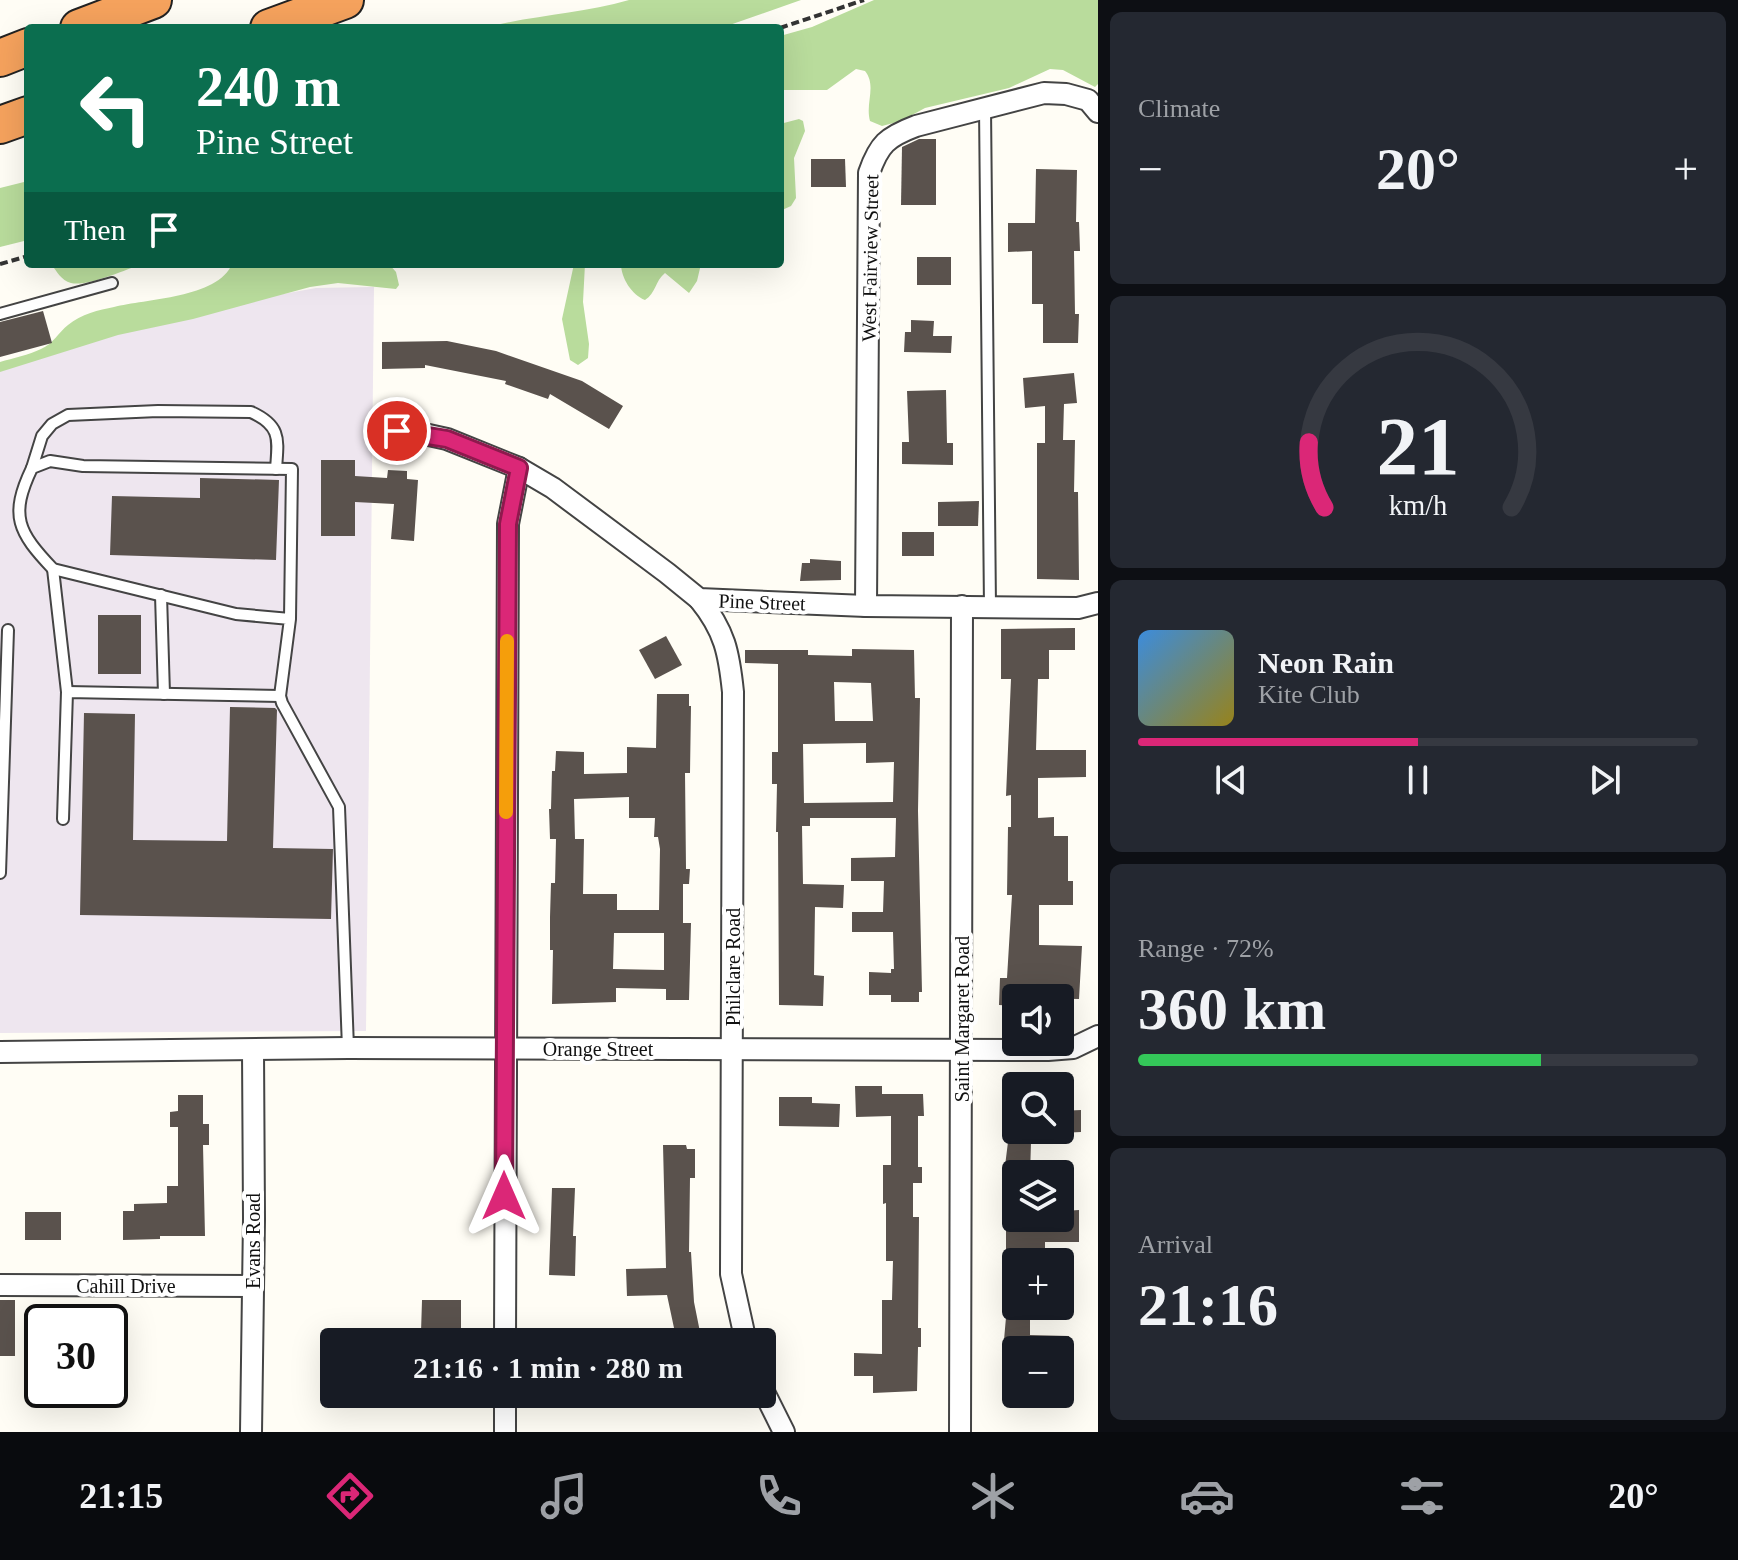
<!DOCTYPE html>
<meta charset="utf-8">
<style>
:root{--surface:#171b24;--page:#242831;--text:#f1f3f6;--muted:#9ea1a6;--line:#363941;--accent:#db2777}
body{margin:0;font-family:"Times New Roman",serif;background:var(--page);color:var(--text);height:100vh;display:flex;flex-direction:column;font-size:30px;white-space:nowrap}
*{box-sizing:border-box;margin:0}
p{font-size:26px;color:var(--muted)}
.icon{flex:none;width:44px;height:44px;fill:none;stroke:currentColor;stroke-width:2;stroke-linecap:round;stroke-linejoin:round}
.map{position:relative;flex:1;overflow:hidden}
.side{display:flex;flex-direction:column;gap:12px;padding:12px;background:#0d0f14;width:640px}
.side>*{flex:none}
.hud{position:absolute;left:24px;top:24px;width:760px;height:244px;border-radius:8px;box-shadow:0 8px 32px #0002;background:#0b6e4f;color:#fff;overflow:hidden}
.controls{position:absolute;left:1002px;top:984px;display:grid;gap:16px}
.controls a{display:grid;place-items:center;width:72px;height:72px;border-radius:8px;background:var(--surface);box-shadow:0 8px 32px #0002;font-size:40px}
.speed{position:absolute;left:24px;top:1304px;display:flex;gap:16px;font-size:40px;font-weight:700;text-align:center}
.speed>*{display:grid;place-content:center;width:104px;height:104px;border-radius:50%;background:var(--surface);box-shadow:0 8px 32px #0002;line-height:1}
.speed .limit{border:4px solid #111;border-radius:12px;background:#fff;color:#111}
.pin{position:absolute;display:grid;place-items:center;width:68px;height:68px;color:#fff;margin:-34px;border:4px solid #fff;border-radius:50%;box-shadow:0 2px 8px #0007}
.me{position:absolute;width:88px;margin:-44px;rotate:0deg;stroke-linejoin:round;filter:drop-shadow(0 0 6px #0008)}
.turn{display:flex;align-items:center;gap:28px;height:168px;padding:0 40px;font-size:36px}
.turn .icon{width:104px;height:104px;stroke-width:2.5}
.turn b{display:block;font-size:56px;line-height:68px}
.then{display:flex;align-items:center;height:76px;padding:0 40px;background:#0003;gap:16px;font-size:30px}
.big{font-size:60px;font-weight:600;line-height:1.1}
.side .widget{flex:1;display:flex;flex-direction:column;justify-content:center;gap:12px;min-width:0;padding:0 28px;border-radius:12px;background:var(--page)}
.side .dial{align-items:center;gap:0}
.dial svg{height:208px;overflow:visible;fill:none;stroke:var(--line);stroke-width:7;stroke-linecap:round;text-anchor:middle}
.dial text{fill:var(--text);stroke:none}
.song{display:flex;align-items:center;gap:24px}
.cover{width:96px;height:96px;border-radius:12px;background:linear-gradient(135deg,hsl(210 70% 55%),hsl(50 70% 35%))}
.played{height:8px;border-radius:4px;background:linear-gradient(90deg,var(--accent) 50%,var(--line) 50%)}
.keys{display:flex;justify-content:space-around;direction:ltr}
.heat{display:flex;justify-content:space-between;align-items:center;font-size:44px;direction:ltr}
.charge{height:12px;border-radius:6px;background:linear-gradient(90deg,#34c759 72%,var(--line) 0)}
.trip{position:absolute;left:320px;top:1328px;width:456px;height:80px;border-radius:8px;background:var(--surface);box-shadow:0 8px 32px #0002;font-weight:600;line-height:80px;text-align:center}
.menu{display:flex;height:128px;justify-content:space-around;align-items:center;background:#090b0e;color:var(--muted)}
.menu .icon{width:56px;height:56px}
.menu .active{color:var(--accent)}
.menu b{font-size:36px;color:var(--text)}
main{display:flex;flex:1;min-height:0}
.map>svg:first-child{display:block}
.industrial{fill:#eee6ef}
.forest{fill:#b9dc9c}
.building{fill:#5a524d;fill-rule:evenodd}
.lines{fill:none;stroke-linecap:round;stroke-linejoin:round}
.lane-casing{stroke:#444;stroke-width:14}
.street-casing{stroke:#444;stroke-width:24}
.highway-casing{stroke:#222;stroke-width:40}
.path{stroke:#333;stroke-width:4;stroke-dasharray:8 4;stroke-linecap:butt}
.lane{stroke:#fff;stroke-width:10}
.street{stroke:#fff;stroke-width:20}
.highway{stroke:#f5a25d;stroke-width:36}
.route-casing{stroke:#8e194d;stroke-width:20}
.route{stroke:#db2777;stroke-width:14}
.slow{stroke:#f59e0b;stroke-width:14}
.labels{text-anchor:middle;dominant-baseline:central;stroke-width:8;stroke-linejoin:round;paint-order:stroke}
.street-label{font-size:20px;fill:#111;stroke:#fff}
</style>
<main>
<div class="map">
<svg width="1098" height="1432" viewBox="0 0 1098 1432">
<rect width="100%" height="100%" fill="#fffdf5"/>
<path class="industrial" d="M374 287 366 1031 0 1033V368L195 310 316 288Z"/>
<g class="forest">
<path d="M629 0H801L721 28H484C532 15 581 14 629 0Z"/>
<path d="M874 0H1098V84L1095 87 1063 70 1050 69 1009 88 925 108 901 121 882 126 870 121C865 103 877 86 865 71L856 69 827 90H780V36L812 27Z"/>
<path d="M799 119 803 121 805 131 794 158 796 198 791 206 780 211V124Z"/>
<path d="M28 181V240L0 247V188Z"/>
<path d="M142 264C125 270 87 287 71 283 61 280 57 272 52 265Z"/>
<path d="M232 264H389L396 272 399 285 396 289 338 283 310 287 193 319 118 335 0 372V362C13 358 29 355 41 349 53 344 59 332 68 325 81 314 99 310 114 307 145 299 218 298 232 264Z"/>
<path d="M574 264H585L583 302 589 344 588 358 578 365 570 360 562 319Z"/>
<path d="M621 264H701L697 281 689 293 665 273C655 281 656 293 645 300 632 295 621 278 621 264Z"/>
</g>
<g class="building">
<path d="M919 139H936V205H901L902 147Z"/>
<path d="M811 159H845L846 187H811Z"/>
<path d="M1036 169 1077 170 1076 222H1079L1080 251H1074L1075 314H1079L1078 343H1043V304H1032V251L1008 252V223H1035Z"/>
<rect x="917" y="257" width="34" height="28"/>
<path d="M43 311 52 343 0 357V322Z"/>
<path d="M911 320 934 321 933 336H952L951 353 904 352 905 332H911Z"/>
<path d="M447 341 496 351 582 381 623 406 609 429 550 394 548 399 505 384 506 381 425 365V368L382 369V342Z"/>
<path d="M1074 373 1077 403 1064 404 1063 440H1075L1074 492H1078L1079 580 1037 579V443H1045V406L1025 408 1023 378Z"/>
<path d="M946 390 947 443H953V465L902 464V442H909L907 391Z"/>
<path d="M321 460H355V476L387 478 388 470 407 471V479L418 480 414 541 391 539 394 504 355 502V536H321Z"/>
<path d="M200 478 279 480 276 560 110 555 112 496 200 498Z"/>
<path d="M979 501 978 526H938V502Z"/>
<rect x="902" y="532" width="32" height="24"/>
<path d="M810 559 841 561V580L800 581 802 563H810Z"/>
<rect x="98" y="615" width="43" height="59"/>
<path d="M1075 628V650H1049V679H1038L1036 750H1086V777L1038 778V818L1054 817V836H1068V881H1073V905H1039V945L1082 946 1079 999 1016 998V1006L999 1005 1000 978H1007L1012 895H1007L1008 827H1011V795L1006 796 1011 679H1001V629Z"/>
<path d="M666 636 682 665 655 679 639 650Z"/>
<path d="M852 649 914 650 915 698H920L918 811 922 992H919V1002H891V995H869V972L891 973V969H894L893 932H852V912H883L884 881H851V858L895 857 896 818H810V826H802L803 884 844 885 843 908 815 907 814 975 824 976 823 1006 779 1005 778 832H776L777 784H772V752H778V664L745 663V650H808V655L852 656ZM834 682 871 683 873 721H835ZM866 743V763L894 762 893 802 804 803 803 744Z"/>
<path d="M657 694H689V706H691L690 773H685L686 869H690L689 884H683V923H691L689 1000H666V989L616 988V1002L552 1004 553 950H550V917L551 883H555L556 839H550L549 809H551L552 771H555L556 751 584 752V774L627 773V747L656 748ZM629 797V818H655L654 837H658L660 849 659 910H617V894H583L584 839H575L574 799ZM614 933H664V970L613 969Z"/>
<path d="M230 707 275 708 277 710 273 848 333 849 331 919 80 915 84 713 135 714 133 840 227 841Z"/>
<path d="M855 1086H882V1094H923L924 1116H918V1167H922V1183H913V1217H919L918 1328H921V1347H918L917 1391 873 1393V1376H854V1353L882 1354V1300H892L893 1261H886V1203L883 1204V1165H891V1116L856 1117Z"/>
<path d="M178 1095H203V1124H209V1145H203L205 1236H160V1239L123 1240V1211H134V1204L167 1203V1186H178V1127H170V1112L178 1111Z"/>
<path d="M779 1097H812V1103L840 1104 839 1127 779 1126Z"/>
<path d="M1081 1110V1132L1060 1133V1111Z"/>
<path d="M1008 1142H1031L1030 1174H1004Z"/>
<path d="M663 1145H686L687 1149H695V1178H690L689 1252H691L694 1302 702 1342H677L667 1295 627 1296 626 1269 666 1268Z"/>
<path d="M552 1188H575L573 1236H576L575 1276 549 1275Z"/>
<path d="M1079 1210V1242H1045V1262H1006V1218H1064V1211Z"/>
<rect x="25" y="1212" width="36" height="28"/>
<rect x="0" y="1300" width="15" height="56"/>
<path d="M422 1300H461V1332H421Z"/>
<path d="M1007 1306H1030V1335L1069 1336V1350H1007V1340H1004Z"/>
</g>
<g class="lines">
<defs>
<g id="lane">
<path d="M985 108 990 607"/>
<path d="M0 314 112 283"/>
<path d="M32 468 42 436 52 424 68 415 158 411 251 412C282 426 278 440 276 469"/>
<path d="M53 569 67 692"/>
<path d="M161 595 164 694"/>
<path d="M290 619 236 614 53 569C18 532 9 516 32 468L50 461 83 466 292 469 290 619 280 696 282 703 339 807 348 1048"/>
<path d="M63 819 67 692 280 696"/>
<path d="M0 873 8 630"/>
</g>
<g id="street">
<path d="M378 430 415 432 447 439 519 468 553 488 667 573 699 599 866 606 1078 608 1098 603"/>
<path d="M699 599C725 631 729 653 733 692L731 1274 746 1342"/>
<path d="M866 606 869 173C879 144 887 137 916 126L1044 93 1066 94 1088 100 1098 112"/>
<path d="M0 1052 348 1048 1048 1050 1073 1048 1098 1036"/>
<path d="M0 1285 253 1286"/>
<path d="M505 1342 508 524 519 468"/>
<path d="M762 1388 784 1432"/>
<path d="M505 1394V1432"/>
<path d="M251 1432 254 1219 253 1050"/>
<path d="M960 1432 962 606"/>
</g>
<g id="highway">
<path d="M79 28 153 0"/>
<path d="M269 28 345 0"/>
<path d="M0 58 28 47"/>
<path d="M0 125 28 115"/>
</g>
</defs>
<use href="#lane" class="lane-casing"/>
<use href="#street" class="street-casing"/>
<use href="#highway" class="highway-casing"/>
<g class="path">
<path d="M780 28 864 0"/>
<path d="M0 264 28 256"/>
</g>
<use href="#lane" class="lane"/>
<use href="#street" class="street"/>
<use href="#highway" class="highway"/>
</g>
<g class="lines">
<defs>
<path id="route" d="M397 431 447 439 519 468 508 524 504 1196"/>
</defs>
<use href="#route" class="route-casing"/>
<use href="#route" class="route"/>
<path class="slow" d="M506 812 507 641"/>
</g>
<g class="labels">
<g class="street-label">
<text transform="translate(870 258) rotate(-89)">West Fairview Street</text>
<text transform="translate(762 602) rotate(2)">Pine Street</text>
<text transform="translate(733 967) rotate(-90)">Philclare Road</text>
<text transform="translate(962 1019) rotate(-90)">Saint Margaret Road</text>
<text x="598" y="1049">Orange Street</text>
<text transform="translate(253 1241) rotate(-90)">Evans Road</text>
<text x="126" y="1286">Cahill Drive</text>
</g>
</g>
</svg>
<div class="controls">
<a><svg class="icon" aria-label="sound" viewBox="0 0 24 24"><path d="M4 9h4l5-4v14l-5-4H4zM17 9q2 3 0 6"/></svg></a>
<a><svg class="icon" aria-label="search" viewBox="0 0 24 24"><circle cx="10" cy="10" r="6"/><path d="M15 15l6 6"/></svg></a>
<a><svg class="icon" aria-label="layers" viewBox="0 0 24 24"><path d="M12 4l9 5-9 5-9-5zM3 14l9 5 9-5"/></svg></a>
<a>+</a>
<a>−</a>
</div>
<div class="speed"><div class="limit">30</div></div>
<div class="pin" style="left:397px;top:431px;background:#d93025"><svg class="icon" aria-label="arrive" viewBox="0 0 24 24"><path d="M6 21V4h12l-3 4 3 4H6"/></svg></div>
<svg class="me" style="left:504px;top:1196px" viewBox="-20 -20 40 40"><path d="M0-17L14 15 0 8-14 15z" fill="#db2777" stroke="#fff" stroke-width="4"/></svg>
<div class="trip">21:16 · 1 min · 280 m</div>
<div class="hud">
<div class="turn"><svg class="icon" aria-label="left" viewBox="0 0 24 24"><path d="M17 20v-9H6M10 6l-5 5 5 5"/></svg><div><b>240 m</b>Pine Street</div></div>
<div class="then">Then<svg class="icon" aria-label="arrive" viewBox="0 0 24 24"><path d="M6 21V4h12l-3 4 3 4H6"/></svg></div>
</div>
</div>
<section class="side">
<div class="widget"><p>Climate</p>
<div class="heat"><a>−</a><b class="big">20°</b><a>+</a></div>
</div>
<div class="widget dial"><svg viewBox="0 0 100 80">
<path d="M14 69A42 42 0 1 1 86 69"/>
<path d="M14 69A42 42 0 0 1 8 44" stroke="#db2777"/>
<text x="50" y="56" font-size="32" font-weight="700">21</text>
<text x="50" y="72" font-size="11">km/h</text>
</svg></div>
<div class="widget">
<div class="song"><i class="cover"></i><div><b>Neon Rain</b><p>Kite Club</p></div></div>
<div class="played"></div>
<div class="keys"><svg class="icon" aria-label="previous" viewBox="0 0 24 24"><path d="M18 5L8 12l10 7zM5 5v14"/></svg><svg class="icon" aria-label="pause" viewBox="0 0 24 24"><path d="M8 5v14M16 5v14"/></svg><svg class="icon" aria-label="next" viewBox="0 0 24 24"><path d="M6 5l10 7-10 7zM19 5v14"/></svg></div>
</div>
<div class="widget"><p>Range · 72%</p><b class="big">360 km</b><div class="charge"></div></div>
<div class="widget"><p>Arrival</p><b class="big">21:16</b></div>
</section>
</main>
<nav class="menu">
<b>21:15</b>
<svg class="icon active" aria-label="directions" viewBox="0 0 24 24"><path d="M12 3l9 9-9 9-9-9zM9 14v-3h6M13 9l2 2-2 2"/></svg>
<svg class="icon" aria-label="music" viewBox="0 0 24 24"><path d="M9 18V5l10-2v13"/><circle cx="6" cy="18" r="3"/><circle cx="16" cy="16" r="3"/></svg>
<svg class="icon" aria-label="phone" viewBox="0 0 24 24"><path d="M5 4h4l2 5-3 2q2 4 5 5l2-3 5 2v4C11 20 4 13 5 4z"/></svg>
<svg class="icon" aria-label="climate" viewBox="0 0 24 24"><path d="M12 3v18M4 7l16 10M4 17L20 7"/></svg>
<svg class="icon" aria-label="car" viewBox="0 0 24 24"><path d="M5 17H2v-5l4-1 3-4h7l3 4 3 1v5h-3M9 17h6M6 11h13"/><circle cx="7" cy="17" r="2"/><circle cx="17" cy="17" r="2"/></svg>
<svg class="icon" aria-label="filters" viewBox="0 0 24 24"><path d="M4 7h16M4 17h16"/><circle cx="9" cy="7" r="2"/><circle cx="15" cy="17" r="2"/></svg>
<b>20°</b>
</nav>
